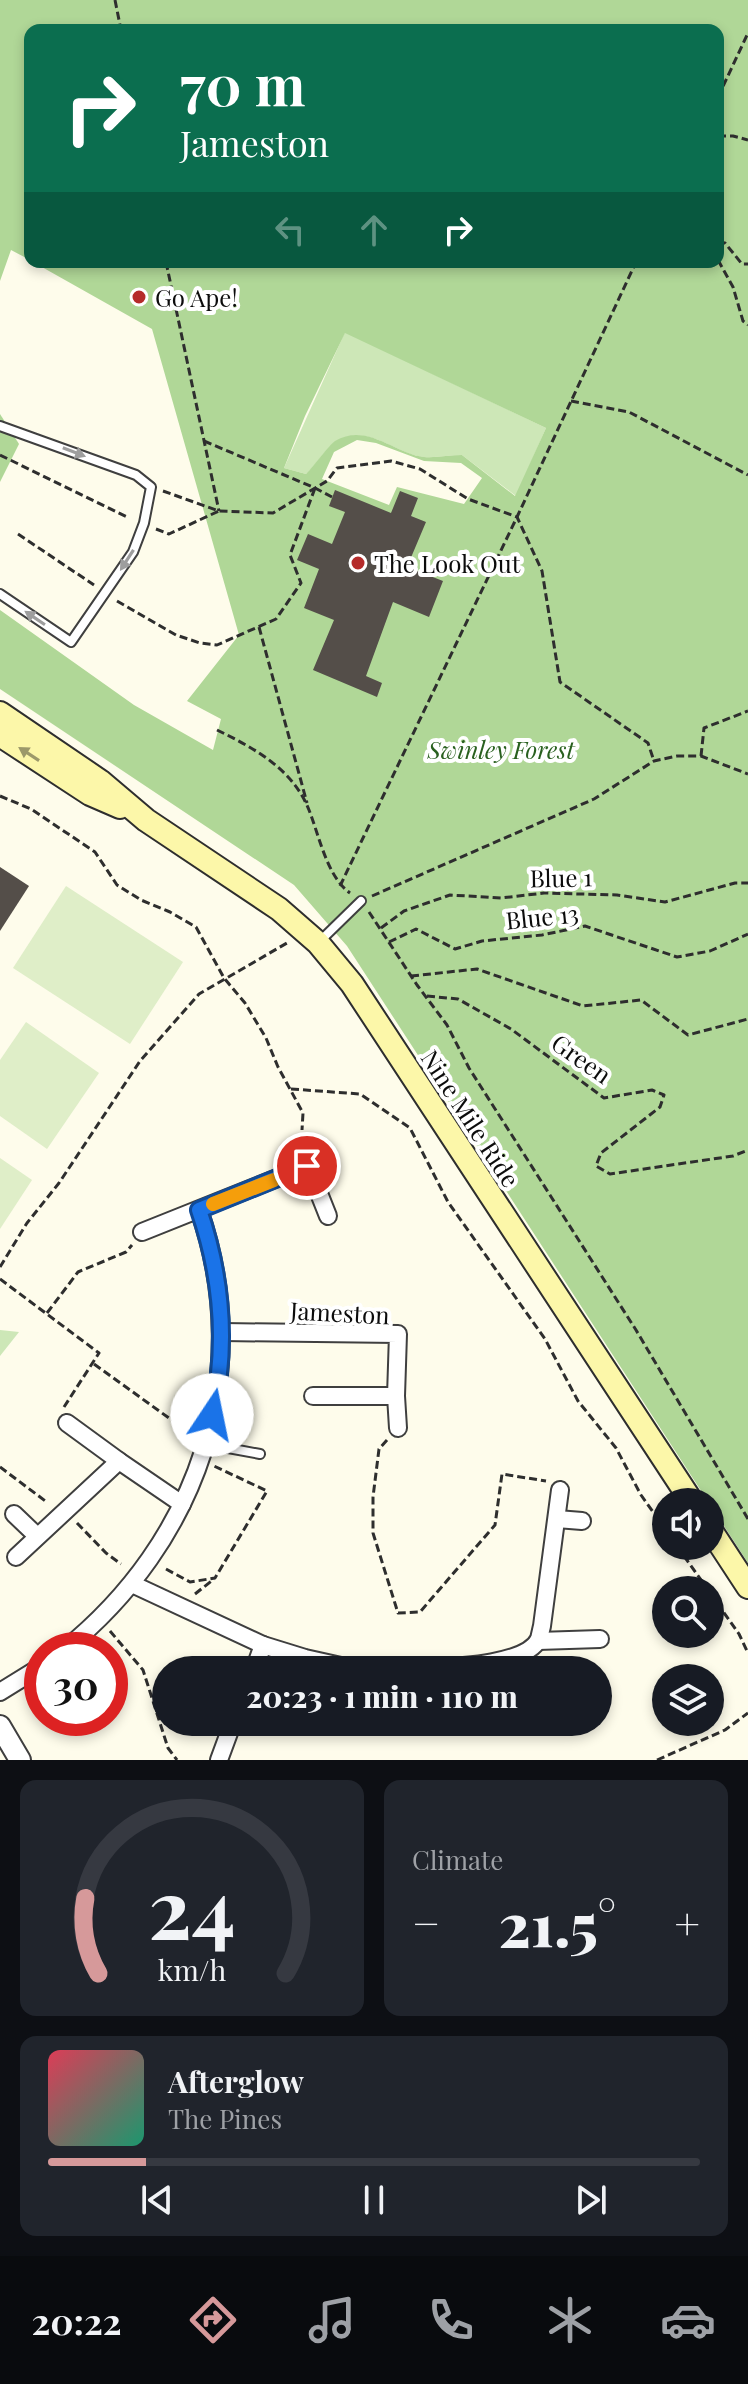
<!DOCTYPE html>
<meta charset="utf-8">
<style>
:root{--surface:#171b24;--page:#20242c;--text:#f1f3f6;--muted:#9ea1a6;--line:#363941;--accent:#d6999a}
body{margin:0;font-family:"Playfair Display",serif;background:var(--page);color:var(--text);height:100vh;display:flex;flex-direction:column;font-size:30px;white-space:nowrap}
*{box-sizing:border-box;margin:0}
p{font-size:26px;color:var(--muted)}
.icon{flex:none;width:44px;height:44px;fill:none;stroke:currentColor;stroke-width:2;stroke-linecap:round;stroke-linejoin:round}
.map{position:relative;height:1760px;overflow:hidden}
.side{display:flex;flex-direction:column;gap:20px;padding:20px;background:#0d0f14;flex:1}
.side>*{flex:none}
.banner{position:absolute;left:24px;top:24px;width:700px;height:244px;border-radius:16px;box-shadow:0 4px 12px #0003;background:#0b6e4f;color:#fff;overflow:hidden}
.buttons{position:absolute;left:652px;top:1488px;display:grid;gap:16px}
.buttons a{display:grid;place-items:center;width:72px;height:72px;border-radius:50%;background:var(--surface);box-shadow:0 4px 12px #0003;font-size:40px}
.speed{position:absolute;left:24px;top:1632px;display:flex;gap:16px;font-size:40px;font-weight:700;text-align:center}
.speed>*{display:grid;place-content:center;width:104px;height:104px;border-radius:50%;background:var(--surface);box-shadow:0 4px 12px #0003;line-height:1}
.speed .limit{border:12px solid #d22;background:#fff;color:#111}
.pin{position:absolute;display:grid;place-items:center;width:68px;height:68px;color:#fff;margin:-34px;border:4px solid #fff;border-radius:50%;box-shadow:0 2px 8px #0007}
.me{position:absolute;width:88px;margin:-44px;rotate:11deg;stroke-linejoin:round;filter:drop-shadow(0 0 6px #0008)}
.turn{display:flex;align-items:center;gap:28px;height:168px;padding:0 24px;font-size:36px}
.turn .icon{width:104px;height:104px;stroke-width:2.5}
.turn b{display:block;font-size:56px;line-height:68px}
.lanes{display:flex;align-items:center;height:76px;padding:0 24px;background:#0003;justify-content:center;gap:40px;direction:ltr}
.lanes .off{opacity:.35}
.big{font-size:60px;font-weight:800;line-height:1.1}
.side .tile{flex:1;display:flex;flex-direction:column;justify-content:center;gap:12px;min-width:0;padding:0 28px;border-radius:16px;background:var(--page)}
.side .dial{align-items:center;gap:0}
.dial svg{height:208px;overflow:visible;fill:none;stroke:var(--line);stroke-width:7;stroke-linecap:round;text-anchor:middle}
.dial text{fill:var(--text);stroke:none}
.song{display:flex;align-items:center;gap:24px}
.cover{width:96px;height:96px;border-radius:12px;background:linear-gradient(135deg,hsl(350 70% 55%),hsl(160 70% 35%))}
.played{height:8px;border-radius:4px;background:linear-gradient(90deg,var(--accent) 15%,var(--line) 15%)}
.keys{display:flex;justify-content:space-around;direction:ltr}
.heat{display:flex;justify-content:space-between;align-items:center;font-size:44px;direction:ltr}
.side .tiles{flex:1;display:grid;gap:20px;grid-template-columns:1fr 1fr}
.tile:last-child{grid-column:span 2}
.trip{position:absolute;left:152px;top:1656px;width:460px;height:80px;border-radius:40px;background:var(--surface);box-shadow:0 4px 12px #0003;font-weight:800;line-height:80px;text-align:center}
.tab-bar{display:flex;height:128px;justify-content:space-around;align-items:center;background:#090b0e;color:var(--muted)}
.tab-bar .icon{width:56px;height:56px}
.tab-bar .active{color:var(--accent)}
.tab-bar b{font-size:36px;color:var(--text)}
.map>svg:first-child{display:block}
.green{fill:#cde7b7}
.forest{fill:#b0d797;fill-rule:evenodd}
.pitch{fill:#dfeec8}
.building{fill:#544e49}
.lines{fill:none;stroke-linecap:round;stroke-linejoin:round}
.service-casing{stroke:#3f3f3f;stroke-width:12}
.minor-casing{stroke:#3f3f3f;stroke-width:20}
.tertiary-casing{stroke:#3f3f3f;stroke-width:24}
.secondary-casing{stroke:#2e2e2e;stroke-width:26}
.path{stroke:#2e2e2e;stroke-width:3;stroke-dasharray:8 4;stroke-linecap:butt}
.service{stroke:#fff;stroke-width:8}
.minor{stroke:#fff;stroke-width:16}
.tertiary{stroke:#fff;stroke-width:20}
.secondary{stroke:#fcf7a9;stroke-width:22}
.oneway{fill:#9e9e9e}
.oneway2{fill:#9c996a}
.route-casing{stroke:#114b97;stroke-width:20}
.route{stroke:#1a73e8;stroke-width:14}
.slow{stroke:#f59e0b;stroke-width:14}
.poi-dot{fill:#b52b2a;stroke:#fff;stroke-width:3}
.labels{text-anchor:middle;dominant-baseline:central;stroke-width:8;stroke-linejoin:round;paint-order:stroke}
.poi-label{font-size:24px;fill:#0c0c0c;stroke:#fff;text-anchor:start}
.park-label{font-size:24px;font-style:italic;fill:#29601f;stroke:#fff}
.street-label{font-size:24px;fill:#0c0c0c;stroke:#fff}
</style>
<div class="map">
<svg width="748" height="1760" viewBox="0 0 748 1760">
<rect width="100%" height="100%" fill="#fefceb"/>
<g class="green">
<path d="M345 332 546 428 516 496 462 455C450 455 436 458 424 457 395 454 367 422 335 442 329 445 314 467 306 474L284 468Z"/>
<path d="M0 1330 19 1332 0 1356Z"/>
</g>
<g class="forest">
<path d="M0 0H748V1563L347 946 294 885 0 689V610L134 705 213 750 221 719 187 701 239 635 152 329 33 262H718V30H30V260L11 250 0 281ZM345 333 546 428 515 496 462 455C450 455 436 458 424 457 395 454 367 422 335 441 329 445 314 466 306 474L284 468 305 416ZM357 440 376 443 424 461 461 463 482 478 464 504 397 487 389 505 322 479 334 452Z"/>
<path d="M0 414 19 444 0 482Z"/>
</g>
<g class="pitch">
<path d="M66 886 183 962 130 1044 13 968Z"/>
<path d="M26 1022 99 1073 47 1149 0 1116V1060Z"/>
<path d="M0 1158 32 1180 0 1229Z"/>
</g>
<g class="building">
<path d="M335 490 391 513 400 491 418 498 411 516 426 522 407 567 443 581 429 617 393 602 366 676 382 683 377 697 313 670 334 620 304 608 319 569 297 560 308 534 332 544 345 512 329 506Z"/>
<path d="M0 867 29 886 0 931Z"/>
</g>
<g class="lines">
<defs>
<g id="service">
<path d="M0 426 136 475 151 487 144 523 133 552 71 642 0 594"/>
<path d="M318 943 361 901"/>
<path d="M206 1444 260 1454"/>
</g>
<g id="minor">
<path d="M301 1148 328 1216"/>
<path d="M142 1232 307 1166"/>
<path d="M223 1332 398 1334 396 1396 398 1428"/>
<path d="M313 1396H396"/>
<path d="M67 1423 119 1461 182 1504"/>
<path d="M14 1514 37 1536"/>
<path d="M557 1519 582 1521"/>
<path d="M16 1557 119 1461"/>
<path d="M132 1584 263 1645 305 1658 359 1670"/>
<path d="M538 1641 600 1639"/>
<path d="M64 1650C198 1542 256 1375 199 1210"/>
<path d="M254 1670 263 1645"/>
<path d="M402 1670C433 1667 524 1669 539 1639 540 1635 541 1630 542 1626L560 1490"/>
<path d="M0 1692 42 1666"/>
<path d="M219 1760 233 1722"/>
</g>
<path id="tertiary" d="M0 1726 20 1760"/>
<g id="secondary">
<path d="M0 713 100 781 146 820 279 909 318 943 352 984 692 1502"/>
<path d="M0 735 90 794 120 807"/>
<path d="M710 1529 748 1587"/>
</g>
</defs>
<use href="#service" class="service-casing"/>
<use href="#minor" class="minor-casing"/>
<use href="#tertiary" class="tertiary-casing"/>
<use href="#secondary" class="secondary-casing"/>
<g class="path">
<path d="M115 0 121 30"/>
<path d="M718 97 748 33"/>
<path d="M718 136H733L748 140"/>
<path d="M718 242 725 243 742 264H748"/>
<path d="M718 260 733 287 743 321 748 325"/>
<path d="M166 262 219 511"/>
<path d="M571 401 629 412 748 475"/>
<path d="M204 441 315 488 332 497"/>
<path d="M0 455 129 518"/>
<path d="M163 491 219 511 273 513 327 481 337 468 391 461 420 469 468 499 517 517 542 571 560 682 648 743 654 761"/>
<path d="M156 529 169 534 219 511"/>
<path d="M18 534 94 585"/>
<path d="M117 601 176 635 200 643 217 645 276 619 301 583 290 555 315 488"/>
<path d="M259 627 307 803"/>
<path d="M217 730C254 748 293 769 309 810 319 835 327 877 350 893"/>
<path d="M701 756 704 728 748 711"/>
<path d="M0 796 31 809 95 852 117 885 141 900 170 912 196 927 224 978 245 1003 266 1038 278 1067 303 1113 302 1130"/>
<path d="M340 886 517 517 636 262"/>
<path d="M372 896 594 799 654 761 677 756H701L748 774"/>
<path d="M369 912 417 985 447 1025 469 1068 636 1330 748 1519"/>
<path d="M381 928 404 911 450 895 501 898 544 893 617 895 665 902 735 883H748"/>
<path d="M389 942 416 929 455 949 482 941 542 935 585 926 677 957 710 951 748 934"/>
<path d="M411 976 477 969 583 1006 641 1000 688 1035 748 1019"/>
<path d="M427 996 458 999 511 1029 604 1098 652 1090 664 1095 660 1107 601 1153 596 1166 610 1174 733 1156 748 1150"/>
<path d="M291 1089 360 1094 410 1128 448 1202 545 1339 578 1401 616 1448 641 1495 666 1530"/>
<path d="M0 1267 27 1223 59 1183 140 1061 199 994 287 943"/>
<path d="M0 1279 99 1353 64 1407"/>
<path d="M47 1313 78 1272 126 1252 132 1245"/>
<path d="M94 1364 191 1434"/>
<path d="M387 1440 379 1449 373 1497V1533L398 1613 420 1612 495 1525 502 1474 546 1481"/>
<path d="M0 1467 48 1503"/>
<path d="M77 1523 106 1553 121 1564"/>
<path d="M677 1546 708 1590"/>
<path d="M166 1569 190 1582 215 1578 267 1491 214 1466"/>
<path d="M710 1593 739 1634 748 1653"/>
<path d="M195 1594 214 1579"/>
<path d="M110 1631 143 1670 168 1748 177 1760"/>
<path d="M657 1760 725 1730 748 1713"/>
</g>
<use href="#service" class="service"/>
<use href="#minor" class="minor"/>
<use href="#tertiary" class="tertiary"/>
<use href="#secondary" class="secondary"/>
</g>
<defs><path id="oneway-solid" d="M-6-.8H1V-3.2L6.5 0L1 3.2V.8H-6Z" transform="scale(2)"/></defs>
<g class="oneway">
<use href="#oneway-solid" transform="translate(74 452) rotate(21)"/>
<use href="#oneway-solid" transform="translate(127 560) rotate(123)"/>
<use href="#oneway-solid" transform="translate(35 618) rotate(-146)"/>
</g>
<use class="oneway2" href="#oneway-solid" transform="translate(29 754) rotate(-147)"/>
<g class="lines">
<defs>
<path id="route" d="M212 1415C228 1346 222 1277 199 1210L307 1166"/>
</defs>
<use href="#route" class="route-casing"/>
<use href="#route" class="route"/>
<path class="slow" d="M213 1204 274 1180"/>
</g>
<g class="poi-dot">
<circle cx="139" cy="297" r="8"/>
<circle cx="358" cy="563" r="8"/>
</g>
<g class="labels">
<g class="poi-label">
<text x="155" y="297">Go Ape!</text>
<text x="374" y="563">The Look Out</text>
</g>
<g class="park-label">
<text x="501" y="749">Swinley Forest</text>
</g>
<g class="street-label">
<text transform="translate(561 877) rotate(-1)">Blue 1</text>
<text transform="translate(542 916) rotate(-6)">Blue 13</text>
<text transform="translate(582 1058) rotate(35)">Green</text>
<text transform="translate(471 1118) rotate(57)">Nine Mile Ride</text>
<text transform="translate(340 1312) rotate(3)">Jameston</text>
</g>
</g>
</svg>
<div class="buttons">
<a><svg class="icon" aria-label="sound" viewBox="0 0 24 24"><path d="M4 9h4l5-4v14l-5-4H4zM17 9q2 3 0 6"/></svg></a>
<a><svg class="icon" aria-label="search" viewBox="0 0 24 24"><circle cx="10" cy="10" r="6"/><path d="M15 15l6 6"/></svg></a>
<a><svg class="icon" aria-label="layers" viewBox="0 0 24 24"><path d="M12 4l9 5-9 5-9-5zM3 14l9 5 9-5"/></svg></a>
</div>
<div class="speed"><div class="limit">30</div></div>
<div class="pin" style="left:307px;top:1166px;background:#d93025"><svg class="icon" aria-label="arrive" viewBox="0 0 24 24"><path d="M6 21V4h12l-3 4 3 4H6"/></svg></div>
<svg class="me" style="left:212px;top:1415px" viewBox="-20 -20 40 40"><circle r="19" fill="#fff"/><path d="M0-13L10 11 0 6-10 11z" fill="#1a73e8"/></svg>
<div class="trip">20:23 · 1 min · 110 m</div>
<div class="banner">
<div class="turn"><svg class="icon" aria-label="right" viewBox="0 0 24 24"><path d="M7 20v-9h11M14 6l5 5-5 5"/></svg><div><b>70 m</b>Jameston</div></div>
<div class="lanes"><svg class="icon off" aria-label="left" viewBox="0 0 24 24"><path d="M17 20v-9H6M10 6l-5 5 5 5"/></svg><svg class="icon off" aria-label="ahead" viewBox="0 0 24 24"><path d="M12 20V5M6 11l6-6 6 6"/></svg><svg class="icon" aria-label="right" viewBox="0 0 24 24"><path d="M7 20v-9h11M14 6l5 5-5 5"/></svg></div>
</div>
</div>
<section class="side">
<div class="tiles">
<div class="tile dial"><svg viewBox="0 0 100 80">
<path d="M14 69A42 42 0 1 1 86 69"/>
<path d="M14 69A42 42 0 0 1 9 40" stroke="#d6999a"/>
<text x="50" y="56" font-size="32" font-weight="700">24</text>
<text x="50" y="72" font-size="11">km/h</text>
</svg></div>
<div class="tile"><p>Climate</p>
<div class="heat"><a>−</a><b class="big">21.5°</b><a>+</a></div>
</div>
<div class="tile">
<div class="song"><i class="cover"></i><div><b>Afterglow</b><p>The Pines</p></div></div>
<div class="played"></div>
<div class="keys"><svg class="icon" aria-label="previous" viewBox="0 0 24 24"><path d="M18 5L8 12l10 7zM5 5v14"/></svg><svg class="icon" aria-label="pause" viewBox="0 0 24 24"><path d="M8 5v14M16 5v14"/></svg><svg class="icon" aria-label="next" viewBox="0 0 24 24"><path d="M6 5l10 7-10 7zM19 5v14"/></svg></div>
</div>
</div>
</section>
<nav class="tab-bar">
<b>20:22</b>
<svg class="icon active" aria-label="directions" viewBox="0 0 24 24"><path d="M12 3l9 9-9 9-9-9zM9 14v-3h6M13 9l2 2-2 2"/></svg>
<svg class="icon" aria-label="music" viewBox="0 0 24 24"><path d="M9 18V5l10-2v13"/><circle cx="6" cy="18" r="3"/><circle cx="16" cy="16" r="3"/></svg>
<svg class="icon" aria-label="phone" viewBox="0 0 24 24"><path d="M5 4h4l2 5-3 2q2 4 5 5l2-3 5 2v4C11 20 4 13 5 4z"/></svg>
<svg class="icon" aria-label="climate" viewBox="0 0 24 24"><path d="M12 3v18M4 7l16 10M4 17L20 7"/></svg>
<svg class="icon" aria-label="car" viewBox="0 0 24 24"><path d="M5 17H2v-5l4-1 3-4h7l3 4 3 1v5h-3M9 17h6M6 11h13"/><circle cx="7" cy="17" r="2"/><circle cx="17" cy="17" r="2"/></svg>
</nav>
